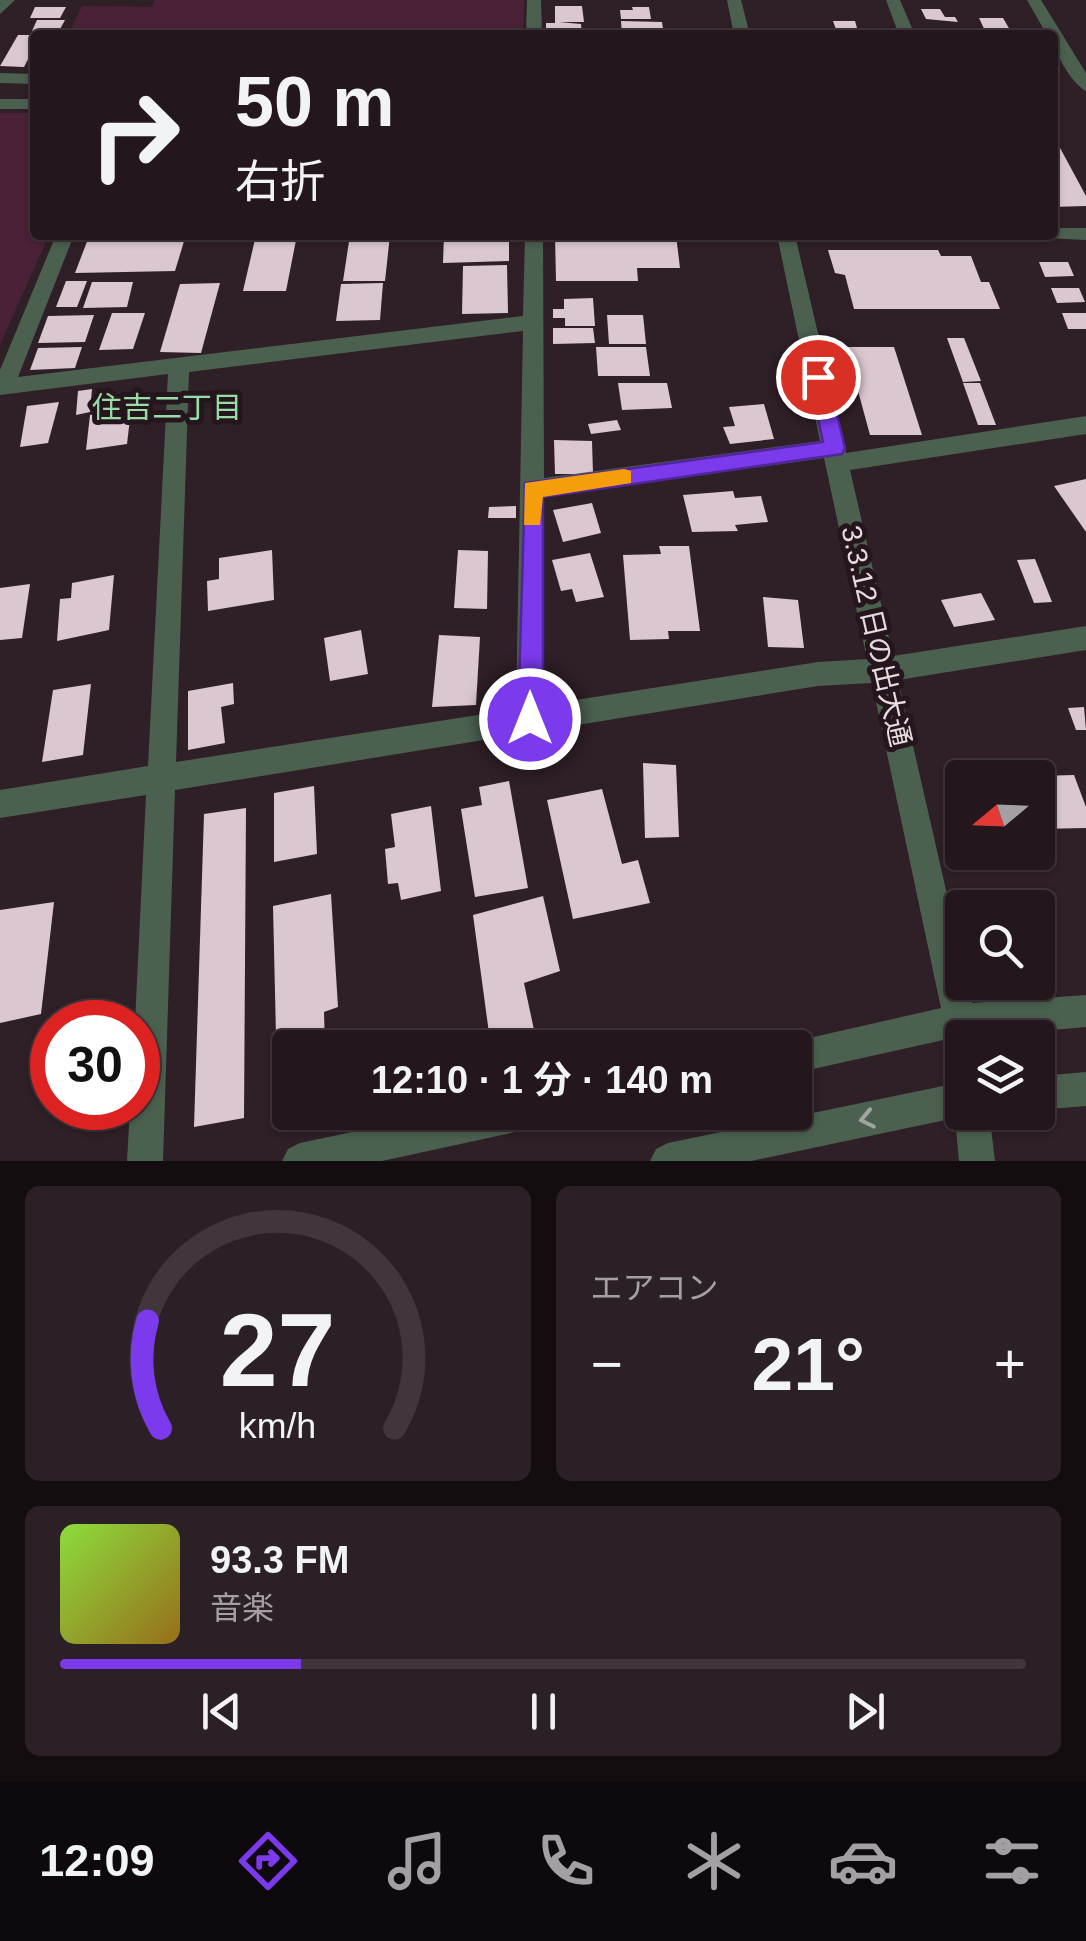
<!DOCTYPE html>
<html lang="ja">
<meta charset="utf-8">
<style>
:root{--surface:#23171d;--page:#2b2026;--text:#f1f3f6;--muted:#a39fa4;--line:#40363b;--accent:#7c3aed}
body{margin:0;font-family:Helvetica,"Noto Sans JP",sans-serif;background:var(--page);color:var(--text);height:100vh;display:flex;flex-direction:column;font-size:38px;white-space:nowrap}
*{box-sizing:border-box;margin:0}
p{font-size:32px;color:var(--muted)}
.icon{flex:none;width:55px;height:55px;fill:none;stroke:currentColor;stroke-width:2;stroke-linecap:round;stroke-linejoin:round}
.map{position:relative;height:1161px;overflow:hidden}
.panel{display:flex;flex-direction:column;gap:25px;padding:25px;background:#130d10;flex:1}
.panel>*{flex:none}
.banner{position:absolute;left:30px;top:30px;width:1028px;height:210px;border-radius:10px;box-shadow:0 2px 8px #0004,0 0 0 2px var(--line);background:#23171d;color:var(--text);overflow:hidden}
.needle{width:65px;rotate:251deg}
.buttons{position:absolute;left:945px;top:760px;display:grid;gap:20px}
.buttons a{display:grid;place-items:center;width:110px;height:110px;border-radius:10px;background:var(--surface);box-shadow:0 2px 8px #0004,0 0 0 2px var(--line);font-size:50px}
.speed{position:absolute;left:30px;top:1000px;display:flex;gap:20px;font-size:50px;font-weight:700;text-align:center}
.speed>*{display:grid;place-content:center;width:130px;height:130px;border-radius:50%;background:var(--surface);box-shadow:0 2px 8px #0004,0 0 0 2px var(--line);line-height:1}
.speed .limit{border:15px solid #d22;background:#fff;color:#111}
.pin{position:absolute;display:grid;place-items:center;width:85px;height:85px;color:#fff;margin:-42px;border:5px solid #fff;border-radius:50%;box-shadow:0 2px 10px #0007}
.me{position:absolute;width:110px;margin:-55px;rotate:0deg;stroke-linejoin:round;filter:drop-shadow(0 0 8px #0008)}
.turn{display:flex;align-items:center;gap:35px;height:210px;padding:0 40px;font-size:45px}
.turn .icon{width:130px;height:130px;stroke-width:2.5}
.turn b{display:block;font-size:70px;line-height:85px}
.big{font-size:75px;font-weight:700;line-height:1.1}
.panel .tile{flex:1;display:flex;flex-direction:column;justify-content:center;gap:15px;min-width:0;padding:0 35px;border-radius:15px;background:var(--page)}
.panel .dial{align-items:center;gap:0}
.dial svg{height:260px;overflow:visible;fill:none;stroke:var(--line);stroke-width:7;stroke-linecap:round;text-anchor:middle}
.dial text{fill:var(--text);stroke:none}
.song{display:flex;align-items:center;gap:30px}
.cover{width:120px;height:120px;border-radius:15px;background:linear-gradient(135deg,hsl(90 70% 55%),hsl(40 70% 35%))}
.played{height:10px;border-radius:5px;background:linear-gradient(90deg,var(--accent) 25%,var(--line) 25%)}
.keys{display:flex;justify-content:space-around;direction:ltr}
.heat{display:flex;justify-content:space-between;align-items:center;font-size:55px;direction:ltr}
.panel .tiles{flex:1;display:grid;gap:25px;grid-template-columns:1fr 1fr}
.tile:last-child{grid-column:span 2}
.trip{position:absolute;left:272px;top:1030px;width:540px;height:100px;border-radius:10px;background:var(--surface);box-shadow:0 2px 8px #0004,0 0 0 2px var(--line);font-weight:700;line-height:100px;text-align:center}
.dock{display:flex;height:160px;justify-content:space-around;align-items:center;background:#0e090c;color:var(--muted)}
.dock .icon{width:70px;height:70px}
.dock .selected{color:var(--accent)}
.dock b{font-size:45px;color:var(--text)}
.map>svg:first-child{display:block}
.green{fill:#4b2138}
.building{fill:#dbc7d0}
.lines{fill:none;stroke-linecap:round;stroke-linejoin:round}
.minor{fill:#4b604f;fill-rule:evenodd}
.oneway{stroke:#a1a59f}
.route{fill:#7c3aed;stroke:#51269a;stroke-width:2.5}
.slow{fill:#f59e0b}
.labels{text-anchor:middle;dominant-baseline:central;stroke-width:10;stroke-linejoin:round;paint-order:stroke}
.street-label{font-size:28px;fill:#e7dde1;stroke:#25161d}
.neighbourhood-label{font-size:30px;fill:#99dba6;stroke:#25161d}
</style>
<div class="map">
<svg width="1086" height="1161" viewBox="0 0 1086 1161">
<rect width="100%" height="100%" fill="#2f1f27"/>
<g class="green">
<path d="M155 0H524L523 35H68L82 6 152 7Z"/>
<path d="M0 113H35V235H49L0 345Z"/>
</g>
<g class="building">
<path d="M555 6H582L584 22H559L581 24 582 35H546V23H555Z"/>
<path d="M35 7H66L60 18H30Z"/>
<path d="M632 7H649L651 19H621L620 10H633Z"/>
<path d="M921 9H940L945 17H955L958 22 926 19Z"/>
<path d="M979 18H1003L1013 35H987Z"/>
<path d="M37 20H65L59 31H32Z"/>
<path d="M621 21 662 22 664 35H622Z"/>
<path d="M833 21H855L859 35H838Z"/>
<path d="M18 35H35V46L24 67 0 66Z"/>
<path d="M1052 133 1086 196V206L1052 207Z"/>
<path d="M256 235H297L286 291H243Z"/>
<path d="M350 235H390L385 281H343Z"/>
<path d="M444 235H509V261L443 263Z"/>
<path d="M555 235H676L680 268H637L638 281H556Z"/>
<path d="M185 238 175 271 75 273 88 239Z"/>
<path d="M828 250H938L941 256H971L981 282H989L1000 309H854L845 275 835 273Z"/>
<path d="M1039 262H1068L1074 276 1045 277Z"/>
<path d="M507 265 508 313 462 314 463 266Z"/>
<path d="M66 281H87L77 307H56Z"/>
<path d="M92 282H133L127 307 83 308Z"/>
<path d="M220 283 201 353 160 352 180 284Z"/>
<path d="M383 283 380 320 336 321 341 284Z"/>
<path d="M1051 288H1079L1085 302 1057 303Z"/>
<path d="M593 298 595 326H565V318H553V309H564V299Z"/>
<path d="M112 313H145L133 349 99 350Z"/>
<path d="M1062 313H1086V329H1068Z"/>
<path d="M94 315 85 342 38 343 48 316Z"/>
<path d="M607 315H643L646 344H609Z"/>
<path d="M553 328H593L595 343 553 344Z"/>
<path d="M947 338H964L981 381 963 382Z"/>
<path d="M82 347 75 368 30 370 38 348Z"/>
<path d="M596 347H646L650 376H598Z"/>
<path d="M846 347H894L922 435H870Z"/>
<path d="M618 383H667L672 408 622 410Z"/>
<path d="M963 383H980L996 425H978Z"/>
<path d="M92 389 90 412 76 415 78 391Z"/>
<path d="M59 402 48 443 20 447 27 406Z"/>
<path d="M764 404 774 439 730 444 723 427 735 426 729 407Z"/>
<path d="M131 410 127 444 86 450 90 415Z"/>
<path d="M617 420 621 430 591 434 588 424Z"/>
<path d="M554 440 592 441 593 474H555Z"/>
<path d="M1086 479V532L1054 486Z"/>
<path d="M733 491 735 498 761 496 768 522 735 525 738 531 692 532 683 495Z"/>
<path d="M592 503 601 533 563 542 553 510Z"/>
<path d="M516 506V518H488L489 507Z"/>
<path d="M659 546H689L700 631H668L669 639 630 640 623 555 661 554Z"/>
<path d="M272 550 274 600 208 611 207 581 219 579V558Z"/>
<path d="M458 550 488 551 487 609 454 608Z"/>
<path d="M590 553 604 597 576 602 572 589 561 591 552 560Z"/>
<path d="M1035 559 1052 602 1034 603 1017 560Z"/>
<path d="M114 575 109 630 57 641 60 599 71 598 72 583Z"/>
<path d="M30 584 22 638 0 640V588Z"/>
<path d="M981 593 995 620 954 627 941 600Z"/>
<path d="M763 597 798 600 804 648 768 647Z"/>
<path d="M361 630 368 674 330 681 324 638Z"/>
<path d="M439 635 480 637 476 705 432 707Z"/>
<path d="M233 683 234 704 221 707 225 743 188 750V691Z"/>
<path d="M91 684 83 755 42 762 53 690Z"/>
<path d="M1084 707 1086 730H1076L1068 708Z"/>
<path d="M643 763 676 765 679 837 645 838Z"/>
<path d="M1074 775 1086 807V828L1039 829 1038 776Z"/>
<path d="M509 781 528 888 475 897 461 809 482 805 479 787Z"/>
<path d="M314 786 317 854 274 862V793Z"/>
<path d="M602 789 622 864 638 860 650 903 573 919 547 800Z"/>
<path d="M431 806 441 891 401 900 398 883 388 884 385 849 395 847 391 814Z"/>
<path d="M246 808 244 1118 194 1127 204 814Z"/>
<path d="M331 894 338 1007 324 1012 325 1048H290V1076L277 1079 273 906Z"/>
<path d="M543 896 560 971 524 983 537 1044 491 1048 473 915Z"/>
<path d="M54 902 41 1014 0 1023V910Z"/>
</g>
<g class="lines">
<g class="minor">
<path d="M0 0H15L0 14Z"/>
<path d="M527 0H541L542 35H526Z"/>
<path d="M727 0H741L750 35H734Z"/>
<path d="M886 0H900L915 35H899Z"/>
<path d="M1027 0H1041L1086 73V91C1072 84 1053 51 1052 35H1047Z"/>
<path d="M0 73 35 74V84L0 83Z"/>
<rect x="0" y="99" width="35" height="10"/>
<path d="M1052 228H1086V240L1045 238 1043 235H1052Z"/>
<path d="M56 235H74L18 377 523 316 525 235H543L544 478 820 441 777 235H795L846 453 1086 416V434L850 470 893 656 1086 626V650L898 680 962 960V982H968L972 1003 1086 995V1027L962 1038V1054L952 1050 948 1039 795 1073V1048H782L783 1044 941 1008 872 683 818 686 175 790 163 1161H127L130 1108H138L135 1022 146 795 0 818V790L148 766 168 374 0 395V370ZM523 331 516 709 176 762 189 372ZM824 458 867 659 818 662 544 705V497Z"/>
<path d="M1086 1072V1106L1038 1110V1076Z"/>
<path d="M962 1082V1112H989L995 1161H959L955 1118 751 1161H650L656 1149 668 1143Z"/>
<path d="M446 1112H546L541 1124 529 1129 382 1161H282L288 1149 300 1143Z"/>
</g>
</g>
<defs><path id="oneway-chevron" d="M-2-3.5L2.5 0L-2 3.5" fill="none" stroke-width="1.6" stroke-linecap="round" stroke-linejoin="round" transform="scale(2.5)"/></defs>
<use class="oneway" href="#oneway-chevron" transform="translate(867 1119) rotate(168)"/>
<path class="route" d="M818 370 828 377 845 448 842 454 543 497V719L539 727H522L518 719 525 483 823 442 809 377Z"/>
<path class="slow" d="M624 469 631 471V483L543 497 540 525H524L525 483Z"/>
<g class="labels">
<g class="street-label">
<text transform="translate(876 636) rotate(77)">3.3.12 日の出大通</text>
</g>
<g class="neighbourhood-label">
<text x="167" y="407">住吉二丁目</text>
</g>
</g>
</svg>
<div class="buttons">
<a><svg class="needle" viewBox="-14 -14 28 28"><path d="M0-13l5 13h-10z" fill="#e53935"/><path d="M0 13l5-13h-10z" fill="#a39fa4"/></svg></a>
<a><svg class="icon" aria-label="search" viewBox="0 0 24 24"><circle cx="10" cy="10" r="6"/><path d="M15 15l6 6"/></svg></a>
<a><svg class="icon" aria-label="layers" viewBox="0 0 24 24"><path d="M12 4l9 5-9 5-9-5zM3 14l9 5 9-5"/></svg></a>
</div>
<div class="speed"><div class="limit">30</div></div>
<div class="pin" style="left:818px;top:377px;background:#d93025"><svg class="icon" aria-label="arrive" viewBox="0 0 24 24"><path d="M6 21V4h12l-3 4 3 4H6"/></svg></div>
<svg class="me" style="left:530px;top:719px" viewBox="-20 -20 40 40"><circle r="17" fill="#7c3aed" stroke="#fff" stroke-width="3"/><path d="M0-11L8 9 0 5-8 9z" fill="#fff"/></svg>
<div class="trip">12:10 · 1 分 · 140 m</div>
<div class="banner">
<div class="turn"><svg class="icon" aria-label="right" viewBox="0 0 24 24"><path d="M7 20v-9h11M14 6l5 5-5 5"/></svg><div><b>50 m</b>右折</div></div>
</div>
</div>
<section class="panel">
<div class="tiles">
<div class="tile dial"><svg viewBox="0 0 100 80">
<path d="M14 69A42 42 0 1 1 86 69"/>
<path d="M14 69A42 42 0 0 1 10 36" stroke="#7c3aed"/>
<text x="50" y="56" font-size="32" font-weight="700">27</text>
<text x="50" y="72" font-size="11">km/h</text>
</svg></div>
<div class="tile"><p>エアコン</p>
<div class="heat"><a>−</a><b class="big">21°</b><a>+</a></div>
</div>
<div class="tile">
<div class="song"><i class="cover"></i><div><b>93.3 FM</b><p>音楽</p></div></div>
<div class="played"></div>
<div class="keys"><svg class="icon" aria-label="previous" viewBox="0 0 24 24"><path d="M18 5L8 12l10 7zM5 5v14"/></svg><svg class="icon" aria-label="pause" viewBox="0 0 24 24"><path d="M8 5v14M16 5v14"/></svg><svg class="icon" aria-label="next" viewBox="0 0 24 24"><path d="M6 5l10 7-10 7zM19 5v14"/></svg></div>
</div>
</div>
</section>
<nav class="dock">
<b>12:09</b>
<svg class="icon selected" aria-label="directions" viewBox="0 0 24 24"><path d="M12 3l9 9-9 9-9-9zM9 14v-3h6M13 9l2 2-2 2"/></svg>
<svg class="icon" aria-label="music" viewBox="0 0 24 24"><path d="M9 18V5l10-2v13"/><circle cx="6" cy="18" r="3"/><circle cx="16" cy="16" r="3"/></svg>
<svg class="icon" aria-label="phone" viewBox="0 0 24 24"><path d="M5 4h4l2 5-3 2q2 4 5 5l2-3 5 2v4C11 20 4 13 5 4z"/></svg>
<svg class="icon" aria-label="climate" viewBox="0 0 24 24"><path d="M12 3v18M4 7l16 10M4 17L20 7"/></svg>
<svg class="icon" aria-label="car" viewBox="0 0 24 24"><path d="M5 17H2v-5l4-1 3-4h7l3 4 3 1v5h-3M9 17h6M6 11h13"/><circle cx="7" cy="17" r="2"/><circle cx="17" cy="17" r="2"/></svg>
<svg class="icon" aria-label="filters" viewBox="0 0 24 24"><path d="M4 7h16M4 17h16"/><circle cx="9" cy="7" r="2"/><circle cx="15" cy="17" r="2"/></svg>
</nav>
